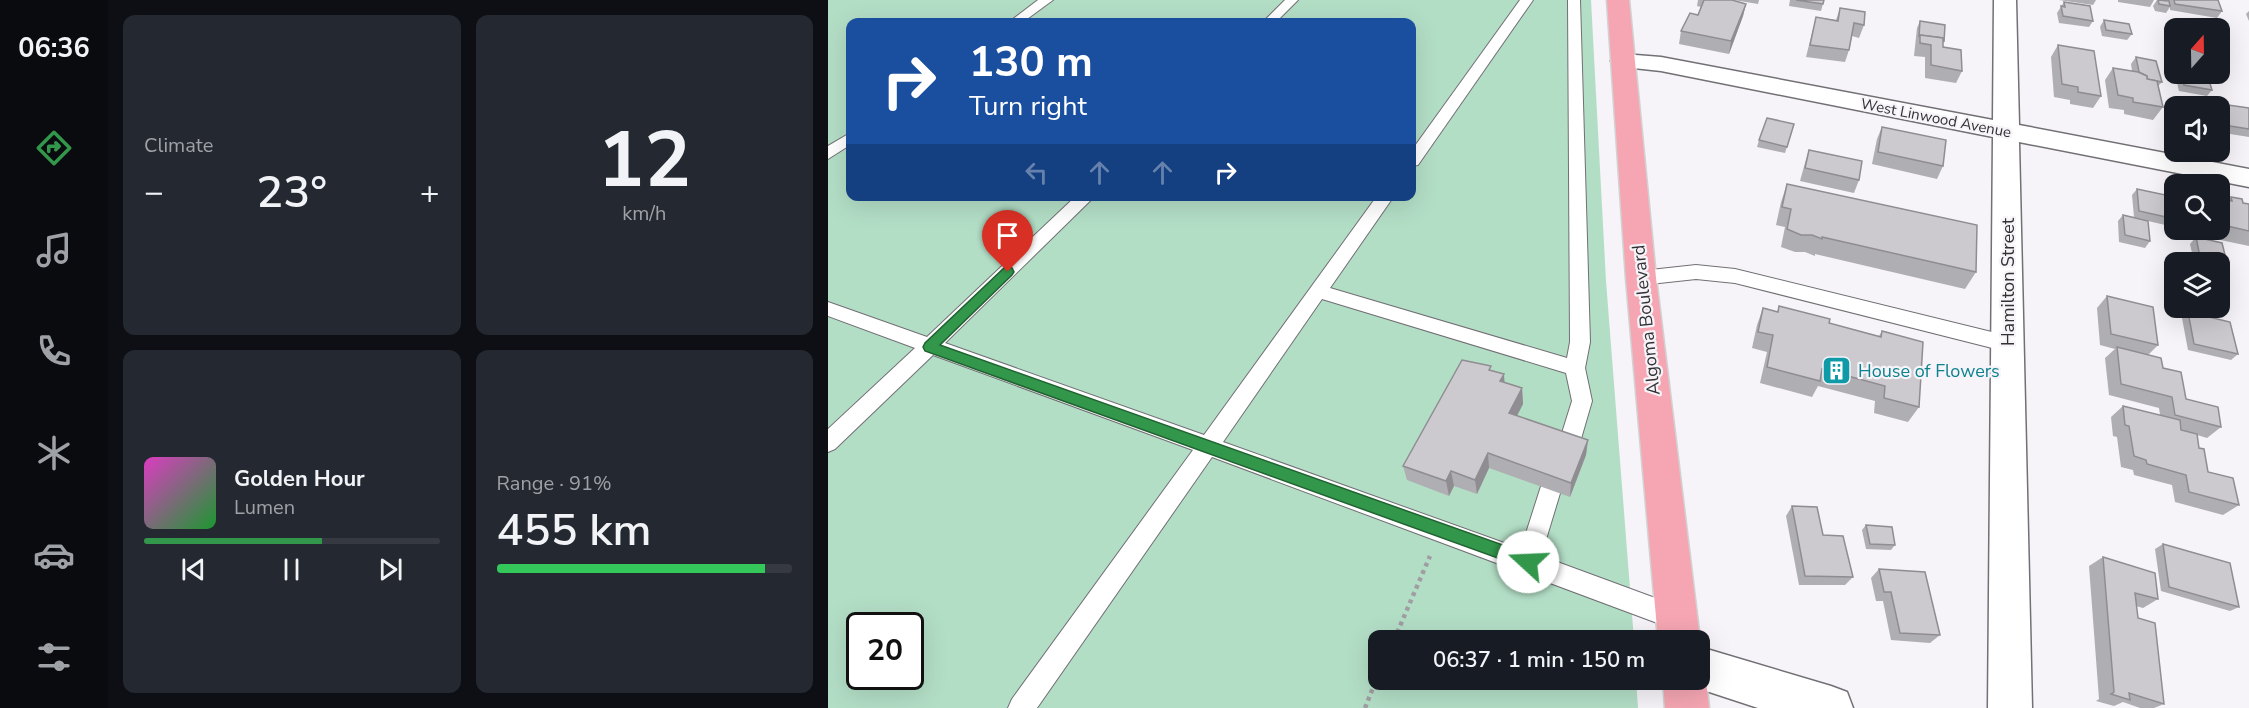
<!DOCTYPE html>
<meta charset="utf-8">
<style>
:root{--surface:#171b24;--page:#242831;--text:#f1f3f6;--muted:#9ea1a6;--line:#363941;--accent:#32964b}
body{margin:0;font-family:"Nunito Sans",sans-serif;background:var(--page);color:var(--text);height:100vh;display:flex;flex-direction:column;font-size:22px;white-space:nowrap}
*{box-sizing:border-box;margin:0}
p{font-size:20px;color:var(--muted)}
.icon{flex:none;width:33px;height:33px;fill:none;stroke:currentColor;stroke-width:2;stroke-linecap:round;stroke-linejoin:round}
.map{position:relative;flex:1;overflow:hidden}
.details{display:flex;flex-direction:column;gap:15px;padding:15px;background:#0d0f14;width:720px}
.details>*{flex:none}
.guide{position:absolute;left:18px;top:18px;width:570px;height:183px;border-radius:12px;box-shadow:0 6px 24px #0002;background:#1a4fa0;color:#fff;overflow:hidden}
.needle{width:39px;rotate:20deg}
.fabs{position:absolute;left:1336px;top:18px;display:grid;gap:12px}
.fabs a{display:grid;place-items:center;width:66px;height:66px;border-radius:12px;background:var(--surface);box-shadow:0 6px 24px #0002;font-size:30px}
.speed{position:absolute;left:18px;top:612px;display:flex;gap:12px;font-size:30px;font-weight:700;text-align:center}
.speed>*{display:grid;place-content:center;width:78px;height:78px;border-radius:50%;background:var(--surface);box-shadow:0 6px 24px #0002;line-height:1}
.speed .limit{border:3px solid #111;border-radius:9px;background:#fff;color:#111}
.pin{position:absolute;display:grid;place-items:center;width:51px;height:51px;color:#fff;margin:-62px -26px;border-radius:50% 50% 50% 0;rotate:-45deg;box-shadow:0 0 6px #0007}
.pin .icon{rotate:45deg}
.me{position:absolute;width:66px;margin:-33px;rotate:290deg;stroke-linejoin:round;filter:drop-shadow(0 0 4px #0008)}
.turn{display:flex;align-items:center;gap:21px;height:126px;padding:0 24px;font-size:27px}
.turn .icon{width:78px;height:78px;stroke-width:2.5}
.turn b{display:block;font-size:42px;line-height:51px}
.lanes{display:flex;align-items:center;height:57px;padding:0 24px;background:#0003;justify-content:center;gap:30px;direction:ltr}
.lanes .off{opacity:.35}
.big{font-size:45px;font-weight:600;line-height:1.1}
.details .widget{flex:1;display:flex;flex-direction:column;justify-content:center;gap:9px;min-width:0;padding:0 21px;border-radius:12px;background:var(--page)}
.details .dial{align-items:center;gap:0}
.dial b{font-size:78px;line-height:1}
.song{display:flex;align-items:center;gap:18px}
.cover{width:72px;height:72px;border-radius:9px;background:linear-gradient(135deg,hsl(310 70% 55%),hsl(130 70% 35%))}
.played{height:6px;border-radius:3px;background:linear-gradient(90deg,var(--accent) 60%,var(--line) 60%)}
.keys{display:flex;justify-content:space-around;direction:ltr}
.heat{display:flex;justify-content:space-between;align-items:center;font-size:33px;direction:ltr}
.charge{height:9px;border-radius:4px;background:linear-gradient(90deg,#34c759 91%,var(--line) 0)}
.details .tiles{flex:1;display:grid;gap:15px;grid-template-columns:repeat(2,1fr)}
.trip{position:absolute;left:540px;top:630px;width:342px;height:60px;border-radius:12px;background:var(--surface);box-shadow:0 6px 24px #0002;font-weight:600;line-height:60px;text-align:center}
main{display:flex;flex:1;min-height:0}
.dock{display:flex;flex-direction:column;width:108px;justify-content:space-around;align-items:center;background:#090b0e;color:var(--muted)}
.dock .icon{width:42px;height:42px}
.dock .on{color:var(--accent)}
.dock b{font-size:27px;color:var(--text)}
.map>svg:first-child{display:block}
.green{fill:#b3dec6;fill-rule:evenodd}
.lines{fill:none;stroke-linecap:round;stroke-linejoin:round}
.lane-casing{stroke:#726f75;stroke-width:2}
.street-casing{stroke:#726f75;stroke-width:3}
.primary-casing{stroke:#d2d2d2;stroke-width:3}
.path{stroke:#a09ea2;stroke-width:4.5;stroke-dasharray:4 4;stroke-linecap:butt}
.lane{fill:#fff;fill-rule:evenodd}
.street{fill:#fff;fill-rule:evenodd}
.primary{fill:#f5a6b2;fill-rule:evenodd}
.wall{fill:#afaeb2}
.shaded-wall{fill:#8f8d91}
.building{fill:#cccacf;stroke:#8f8d91;stroke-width:1.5}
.route{fill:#32964b;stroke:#206231;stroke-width:1.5}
.labels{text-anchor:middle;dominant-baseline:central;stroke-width:4.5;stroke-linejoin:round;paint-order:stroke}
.far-street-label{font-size:15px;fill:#323133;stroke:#f6f3f9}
.street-label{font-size:18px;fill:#323133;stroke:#f6f3f9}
.culture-label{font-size:18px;fill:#0d838f;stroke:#f6f3f9;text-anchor:start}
</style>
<main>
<nav class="dock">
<b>06:36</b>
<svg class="icon on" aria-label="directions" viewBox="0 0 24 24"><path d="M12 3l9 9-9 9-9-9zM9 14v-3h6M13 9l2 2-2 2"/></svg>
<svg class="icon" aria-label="music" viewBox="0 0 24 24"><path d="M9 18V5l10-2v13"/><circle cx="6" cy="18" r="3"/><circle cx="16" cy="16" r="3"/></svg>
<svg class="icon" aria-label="phone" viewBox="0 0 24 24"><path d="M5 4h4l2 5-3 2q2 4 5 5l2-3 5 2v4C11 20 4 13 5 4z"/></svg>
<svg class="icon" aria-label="climate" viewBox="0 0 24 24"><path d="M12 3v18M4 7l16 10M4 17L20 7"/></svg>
<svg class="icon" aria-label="car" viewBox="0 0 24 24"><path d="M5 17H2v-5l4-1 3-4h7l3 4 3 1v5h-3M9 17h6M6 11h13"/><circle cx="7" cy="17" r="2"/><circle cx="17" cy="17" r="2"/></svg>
<svg class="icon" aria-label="filters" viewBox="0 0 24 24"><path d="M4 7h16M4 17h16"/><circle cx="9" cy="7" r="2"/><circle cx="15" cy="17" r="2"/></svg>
</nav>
<section class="details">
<div class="tiles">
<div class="widget"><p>Climate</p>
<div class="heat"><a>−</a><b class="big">23°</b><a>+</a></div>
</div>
<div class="widget dial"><b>12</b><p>km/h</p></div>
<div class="widget">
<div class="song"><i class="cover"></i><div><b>Golden Hour</b><p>Lumen</p></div></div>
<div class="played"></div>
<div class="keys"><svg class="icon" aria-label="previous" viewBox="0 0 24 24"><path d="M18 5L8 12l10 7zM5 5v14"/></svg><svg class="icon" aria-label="pause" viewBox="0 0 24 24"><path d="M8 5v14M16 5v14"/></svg><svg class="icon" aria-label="next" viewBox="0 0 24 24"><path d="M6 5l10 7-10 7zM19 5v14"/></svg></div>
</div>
<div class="widget"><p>Range · 91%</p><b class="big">455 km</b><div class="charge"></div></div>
</div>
</section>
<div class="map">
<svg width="1421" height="708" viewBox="0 0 1421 708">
<rect width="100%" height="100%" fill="#f6f3f9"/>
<path class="green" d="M0 0H763L778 281 806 640H550V680H808L810 708H0ZM22 22H584V196H22ZM32 626H82V676H32Z"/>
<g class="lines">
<defs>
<g id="lane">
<path d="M210 0H225L195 22H181Z"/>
<path d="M457 0H470L448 22H435Z"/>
<path d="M692 0H705L590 165 584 166V150Z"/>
<path d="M740 0H752L762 342 757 368 764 401 748 456 740 458 732 456 729 449 744 401 738 373 494 299 395 442 693 549 714 483 722 480 730 483 733 490 713 556 857 609 860 618 857 627 848 630 384 457 209 708H180L184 699 365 450 105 355 7 449 0 452V429L87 348 0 316V302L99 337 248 196H267L117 343 376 435 549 196H566L502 288 739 358 742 342Z"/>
<path d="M22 133V145L0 159V146Z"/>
<path d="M868 265 907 269 1180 336 1187 339 1190 344 1187 349 1180 352 907 283 868 279 813 285 807 283 804 278 807 273 813 271Z"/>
</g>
<g id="street">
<path d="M1166 0H1188L1191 125 1421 169V187L1191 142 1204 708H1160L1165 137 833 71 787 66 783 61 787 56 795 54 833 57 1165 120Z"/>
<path d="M872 647 1003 686 1019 692 1025 708H930L857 684 855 680H872Z"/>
</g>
<g id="primary">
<path d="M779 0H801L828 278 872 640V641L830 640 798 278Z"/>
<path d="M872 665 878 680 881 708H837L835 680H872Z"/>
</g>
</defs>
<use href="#lane" class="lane-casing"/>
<use href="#street" class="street-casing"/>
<use href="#primary" class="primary-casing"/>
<g class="path">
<path d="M566 640 602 556"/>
<path d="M537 708 550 675"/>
</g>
<use href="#lane" class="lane"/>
<use href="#street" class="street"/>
<use href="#primary" class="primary"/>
</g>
<g class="wall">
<path d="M870 0H904L918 4 915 16 901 54 851 44 853 31 870 15 873 7 869 6Z"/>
<path d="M906 0H931L930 4Z"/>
<path d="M962 0H996L993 11 961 6Z"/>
<path d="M1231 0H1268L1265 5Z"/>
<path d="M1290 0H1326L1322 7 1290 2Z"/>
<path d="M1329 0 1340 1V0H1390L1394 11 1389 18 1342 10V7L1338 13 1327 11 1325 6Z"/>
<path d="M1236 2 1265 21 1261 27 1231 23 1229 13Z"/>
<path d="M1012 8 1036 25 1031 38 1024 36 1021 50 1017 62 978 57 988 17 1008 20Z"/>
<path d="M1421 11V21L1418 14Z"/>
<path d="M1276 20 1304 34 1299 40 1274 36 1272 27Z"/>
<path d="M1092 21 1115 47 1134 71 1128 83 1097 78V57L1086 56 1089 28Z"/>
<path d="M1230 45 1273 96 1265 108 1242 104V100L1226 97 1223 57Z"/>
<path d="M1308 57 1334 82 1330 86 1335 107 1325 120 1296 114V110L1281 108 1277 80 1285 68 1304 71 1303 64Z"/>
<path d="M1348 74H1379L1384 90 1379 96 1351 91 1347 75Z"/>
<path d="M1393 104 1421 108V137L1396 133 1392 121V106H1391Z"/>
<path d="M966 124 957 153 929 147 931 140Z"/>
<path d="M1054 127 1115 166 1109 179 1044 164 1049 139Z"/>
<path d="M981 150 1031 180 1026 193 972 181 977 163Z"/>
<path d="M959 184 1148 272 1137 289 987 254V256L977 252H967L953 247 957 227 948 225 953 202Z"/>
<path d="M1309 189 1347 197V225L1346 227 1320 221 1322 241 1317 248 1291 242 1290 221 1295 215 1306 217 1304 195Z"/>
<path d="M1403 197 1415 203 1421 204V246L1383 238 1381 230H1392V199L1400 200Z"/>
<path d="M1368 237 1399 263 1392 270V262H1366L1362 244Z"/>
<path d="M1279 296 1330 345 1320 355 1335 368 1358 399 1393 427 1379 438 1369 435 1371 448 1380 472 1411 505 1395 515 1347 502 1344 485 1306 475 1305 470 1293 467 1289 437 1285 436 1283 417 1295 406 1332 415 1331 408 1281 395 1277 358 1287 349 1272 345 1269 308Z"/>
<path d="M951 306 1001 323 1051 336 1054 331 1091 407 1080 422 1046 413 1047 401 990 386 984 397 932 383 939 352 924 348 929 325 935 308 949 312Z"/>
<path d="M1360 312 1410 354 1403 360 1360 350 1354 318Z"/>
<path d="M664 370 676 374V382L694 388 695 404 689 416 760 440 758 455 742 497 661 468 649 494 626 486 621 496 579 480 575 466Z"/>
<path d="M964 506 995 535 1025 577 1017 585H971L958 516Z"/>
<path d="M1038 525 1067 545 1063 550 1038 549 1034 530Z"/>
<path d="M1335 544 1411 607 1402 611 1333 591 1327 549Z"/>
<path d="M1275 557 1330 599 1315 608 1308 606 1310 618 1336 704 1326 708H1312L1295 702 1286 706 1268 701 1271 699 1261 566Z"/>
<path d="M1051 569 1112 635 1102 643 1063 640 1055 601H1048L1043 578Z"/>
</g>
<g class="shaded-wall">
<path d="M918 4 915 16 901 54 903 41Z"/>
<path d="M676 374 677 390 672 381Z"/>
<path d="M694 388 695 404 682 429 681 413Z"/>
<path d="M760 440 758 455 742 497 743 483Z"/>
<path d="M660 453 661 468 649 494 647 480Z"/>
<path d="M623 471 626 486 621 496 618 481Z"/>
</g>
<g class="building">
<path d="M876 0H904L918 4 903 41 853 31 862 13 870 15Z"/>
<path d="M968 0H996L995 4Z"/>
<path d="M1330 0 1341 1 1342 6 1331 4Z"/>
<path d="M1346 0H1390L1394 11 1347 4Z"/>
<path d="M1236 2 1262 6 1265 21 1235 16 1233 6 1237 7Z"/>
<path d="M1012 8 1037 12 1036 25 1026 23 1021 50 982 45 988 17 1010 21Z"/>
<path d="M1276 20 1301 24 1304 34 1278 30Z"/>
<path d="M1092 21 1117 25 1116 42 1115 38 1092 35 1091 37Z"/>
<path d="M1092 35 1115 38V47L1133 50 1134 71 1103 65V45L1092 43Z"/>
<path d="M1230 45 1266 51 1273 96 1250 92V87L1234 84Z"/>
<path d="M1308 57 1328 61 1334 82 1319 79V76L1311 72Z"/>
<path d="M1285 68 1310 72 1319 76V79L1329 81 1335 107 1305 102V98L1290 95Z"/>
<path d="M1353 74H1379L1384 90 1356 85Z"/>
<path d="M1393 104 1421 108V129L1402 126Z"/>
<path d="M939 118 966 124 959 147 931 140Z"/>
<path d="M1054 127 1118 140 1115 166 1050 152Z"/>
<path d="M981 150 1034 161 1031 180 977 168Z"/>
<path d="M959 184 1149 225 1148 272 994 237V239L984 235H973L959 229 963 209 954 207Z"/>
<path d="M1309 189 1347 197V219L1311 211Z"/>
<path d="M1403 197 1414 199 1415 203 1421 204V231L1395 225 1392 214V199L1404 201Z"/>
<path d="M1295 215 1320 221 1322 241 1297 235Z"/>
<path d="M1368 237 1394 243 1399 263 1372 257Z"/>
<path d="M1279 296 1325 307 1330 345 1283 334Z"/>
<path d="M951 306 1002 319 1001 323 1053 337 1054 331 1095 342 1091 407 1056 398 1057 386 994 369 992 381 939 367 945 335 930 332 935 308 950 312Z"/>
<path d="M1360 312 1402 322 1410 354 1366 344Z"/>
<path d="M1289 347 1333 358 1335 368 1353 372 1358 399 1390 407 1393 427 1347 415 1344 397 1293 384Z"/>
<path d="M634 360 663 366 661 370 676 374 672 381 694 388 681 413 760 440 743 483 660 453 647 480 623 471 618 481 575 466Z"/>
<path d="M1295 406 1352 420 1353 430 1369 434 1371 448 1376 449 1380 472 1405 478 1411 505 1361 492 1358 475 1319 464 1318 460 1306 456 1301 426 1297 425Z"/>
<path d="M964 506 989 507 995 535 1015 536 1025 577 977 576Z"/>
<path d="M1038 525 1064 527 1067 545 1042 544Z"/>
<path d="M1335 544 1402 563 1411 607 1341 587Z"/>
<path d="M1275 557 1327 573 1330 599 1307 593 1310 618 1327 623 1336 704 1301 693 1302 700 1283 694 1286 692Z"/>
<path d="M1051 569 1097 572 1112 635 1072 633 1063 592H1056Z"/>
</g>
<path class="route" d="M180 267 184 268 186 272 184 275 112 345 700 554 706 556 708 562 706 567 700 569 97 351 95 347 97 343 176 268Z"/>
<defs>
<symbol id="building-square" viewBox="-11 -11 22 22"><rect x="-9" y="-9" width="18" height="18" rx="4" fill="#0f9aa8" stroke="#f6f3f9"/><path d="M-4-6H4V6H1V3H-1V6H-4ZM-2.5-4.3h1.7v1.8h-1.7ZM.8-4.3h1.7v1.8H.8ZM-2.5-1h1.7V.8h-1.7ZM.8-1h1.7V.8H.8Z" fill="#fff"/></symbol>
</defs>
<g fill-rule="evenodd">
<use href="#building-square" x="992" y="354" width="33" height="33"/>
</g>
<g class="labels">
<g class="far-street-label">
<text transform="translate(1108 118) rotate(11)">West Linwood Avenue</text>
</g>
<g class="street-label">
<text transform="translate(1180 282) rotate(-90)">Hamilton Street</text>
<text transform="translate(818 320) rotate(-96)">Algoma Boulevard</text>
</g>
<g class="culture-label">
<text x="1030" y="371">House of Flowers</text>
</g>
</g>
</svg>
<div class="fabs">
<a><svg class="needle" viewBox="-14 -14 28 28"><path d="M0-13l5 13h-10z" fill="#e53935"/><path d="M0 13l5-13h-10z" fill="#9ea1a6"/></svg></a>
<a><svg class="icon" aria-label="sound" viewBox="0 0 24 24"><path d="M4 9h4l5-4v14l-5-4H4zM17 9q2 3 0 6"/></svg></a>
<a><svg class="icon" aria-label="search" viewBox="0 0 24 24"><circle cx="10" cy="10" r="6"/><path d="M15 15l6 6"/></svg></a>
<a><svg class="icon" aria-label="layers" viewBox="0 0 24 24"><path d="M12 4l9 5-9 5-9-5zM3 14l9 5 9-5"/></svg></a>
</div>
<div class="speed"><div class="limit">20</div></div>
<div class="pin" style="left:180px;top:272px;background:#d93025"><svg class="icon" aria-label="arrive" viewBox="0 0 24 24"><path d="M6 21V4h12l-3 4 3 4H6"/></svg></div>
<svg class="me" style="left:700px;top:562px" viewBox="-20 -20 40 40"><circle r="19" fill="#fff"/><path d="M0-13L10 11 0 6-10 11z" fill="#32964b"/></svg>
<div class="trip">06:37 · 1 min · 150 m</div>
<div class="guide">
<div class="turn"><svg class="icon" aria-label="right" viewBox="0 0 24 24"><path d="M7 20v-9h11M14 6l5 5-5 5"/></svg><div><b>130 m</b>Turn right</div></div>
<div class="lanes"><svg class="icon off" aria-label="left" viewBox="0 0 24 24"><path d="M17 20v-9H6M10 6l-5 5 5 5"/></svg><svg class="icon off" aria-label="ahead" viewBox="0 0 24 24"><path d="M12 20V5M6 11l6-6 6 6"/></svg><svg class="icon off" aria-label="ahead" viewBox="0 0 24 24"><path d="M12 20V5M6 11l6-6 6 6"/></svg><svg class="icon" aria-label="right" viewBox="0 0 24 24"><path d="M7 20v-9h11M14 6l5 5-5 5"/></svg></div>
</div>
</div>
</main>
